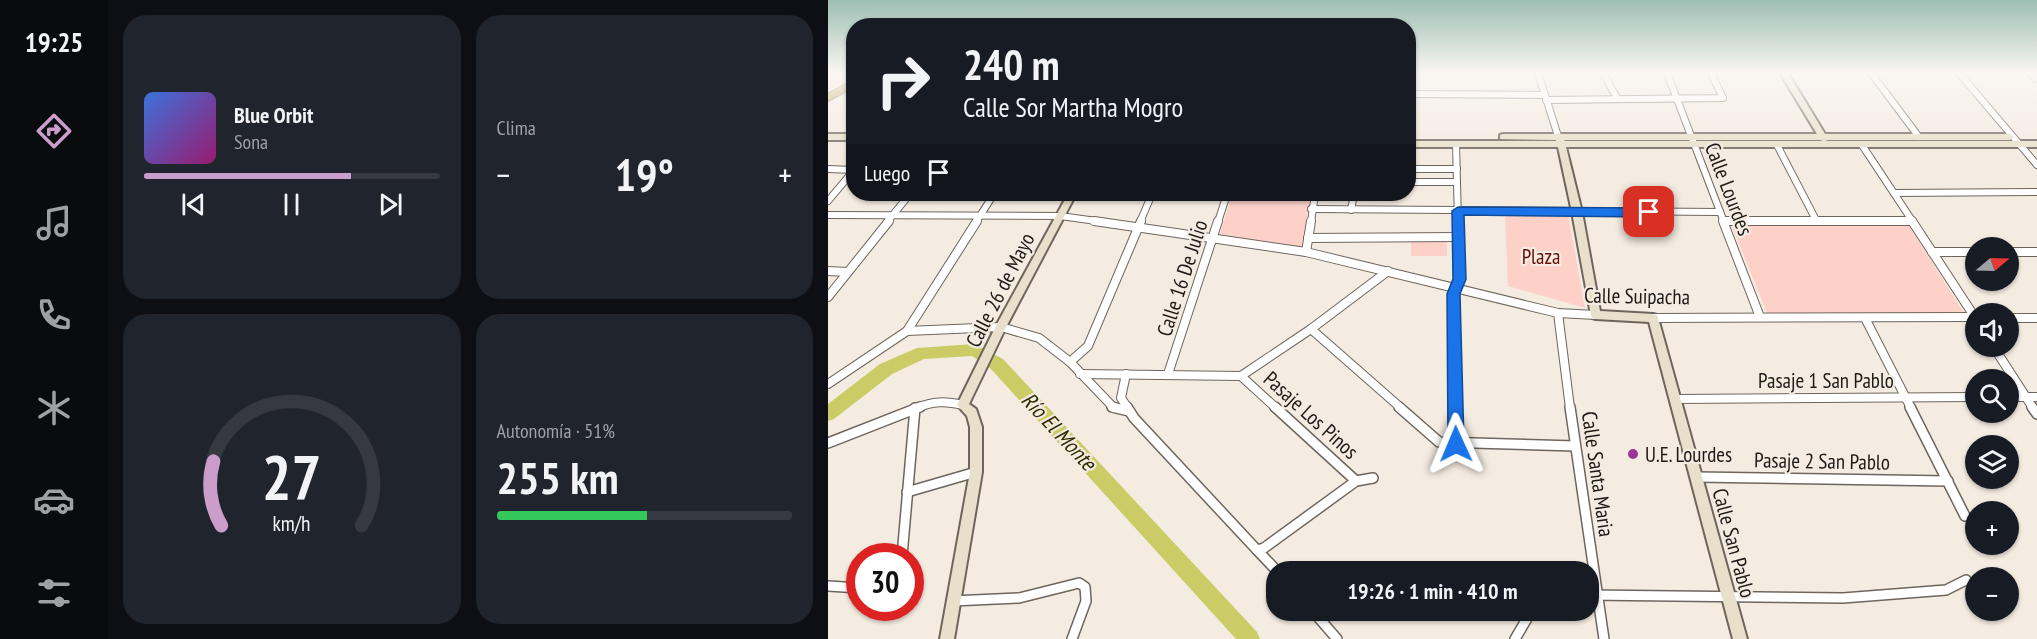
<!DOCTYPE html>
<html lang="es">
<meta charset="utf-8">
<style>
:root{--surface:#171b24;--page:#20242c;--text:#f1f3f6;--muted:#9ea1a6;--line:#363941;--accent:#cb9dcb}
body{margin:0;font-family:"PT Sans Narrow",sans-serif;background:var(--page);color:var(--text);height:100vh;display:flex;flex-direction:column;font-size:22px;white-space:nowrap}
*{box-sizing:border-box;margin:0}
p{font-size:20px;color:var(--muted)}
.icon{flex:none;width:33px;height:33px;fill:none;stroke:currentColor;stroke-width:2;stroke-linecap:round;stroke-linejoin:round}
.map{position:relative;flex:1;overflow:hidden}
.sheet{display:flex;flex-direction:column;gap:15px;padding:15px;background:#0d0f14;width:720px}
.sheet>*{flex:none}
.top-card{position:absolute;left:18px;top:18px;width:570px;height:183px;border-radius:24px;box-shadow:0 2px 4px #0004;background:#171b24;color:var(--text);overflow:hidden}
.needle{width:39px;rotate:71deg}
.tools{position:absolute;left:1137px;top:237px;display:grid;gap:12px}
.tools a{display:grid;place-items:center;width:54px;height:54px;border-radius:50%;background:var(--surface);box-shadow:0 2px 4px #0004;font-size:30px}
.speed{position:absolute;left:18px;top:543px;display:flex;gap:12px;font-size:30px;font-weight:700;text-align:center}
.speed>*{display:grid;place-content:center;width:78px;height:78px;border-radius:50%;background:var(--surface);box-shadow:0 2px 4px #0004;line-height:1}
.speed .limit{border:9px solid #d22;background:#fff;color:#111}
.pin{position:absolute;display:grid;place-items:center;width:51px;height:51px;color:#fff;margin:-26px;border-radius:12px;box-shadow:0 3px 9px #0006}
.me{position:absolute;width:66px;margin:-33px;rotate:359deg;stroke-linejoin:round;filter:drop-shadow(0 0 4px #0008)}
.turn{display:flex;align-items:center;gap:21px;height:126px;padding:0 18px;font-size:27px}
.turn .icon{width:78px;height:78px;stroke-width:2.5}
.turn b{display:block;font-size:42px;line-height:51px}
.then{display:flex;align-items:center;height:57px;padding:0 18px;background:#0003;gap:12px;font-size:22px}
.big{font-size:45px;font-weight:700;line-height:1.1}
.sheet .card{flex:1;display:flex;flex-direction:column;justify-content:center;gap:9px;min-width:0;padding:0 21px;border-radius:24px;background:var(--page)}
.sheet .dial{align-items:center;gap:0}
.dial svg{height:156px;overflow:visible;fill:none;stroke:var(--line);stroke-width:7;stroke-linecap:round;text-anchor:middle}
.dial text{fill:var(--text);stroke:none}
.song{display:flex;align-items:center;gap:18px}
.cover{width:72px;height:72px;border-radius:9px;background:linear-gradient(135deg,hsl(220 70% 55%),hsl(320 70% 35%))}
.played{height:6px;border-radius:3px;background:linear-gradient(90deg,var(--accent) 70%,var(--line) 70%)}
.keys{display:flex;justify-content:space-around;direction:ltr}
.heat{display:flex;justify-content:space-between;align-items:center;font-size:33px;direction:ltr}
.charge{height:9px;border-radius:4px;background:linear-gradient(90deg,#34c759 51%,var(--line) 0)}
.sheet .tiles{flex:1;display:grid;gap:15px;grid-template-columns:repeat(2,1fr)}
.trip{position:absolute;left:438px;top:561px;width:333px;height:60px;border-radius:24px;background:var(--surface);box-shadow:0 2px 4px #0004;font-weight:700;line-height:60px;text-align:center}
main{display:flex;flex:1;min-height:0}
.dock{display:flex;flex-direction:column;width:108px;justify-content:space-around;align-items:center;background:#090b0e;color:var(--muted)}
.dock .icon{width:42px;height:42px}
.dock .on{color:var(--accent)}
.dock b{font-size:27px;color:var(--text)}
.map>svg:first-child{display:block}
.green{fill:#fdd0c8}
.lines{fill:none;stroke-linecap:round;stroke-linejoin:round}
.river{fill:#cc6;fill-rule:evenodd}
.street-far2-casing{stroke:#6e665e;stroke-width:8}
.street-far1-casing{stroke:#6e665e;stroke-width:10}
.street-casing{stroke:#6e665e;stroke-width:12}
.secondary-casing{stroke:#6e665e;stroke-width:4}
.highway-casing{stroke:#7f6c3b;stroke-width:2}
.street-far2{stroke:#fff;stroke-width:6}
.street-far1{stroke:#fff;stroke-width:8}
.street{stroke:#fff;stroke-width:9}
.secondary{fill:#e8e0ca;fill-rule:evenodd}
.highway{fill:#b4984e;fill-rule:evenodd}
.route{fill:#1a73e8;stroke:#114b97;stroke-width:1.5}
.poi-dot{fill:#9d3497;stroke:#f4ebe1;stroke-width:2}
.labels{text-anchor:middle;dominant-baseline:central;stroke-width:4.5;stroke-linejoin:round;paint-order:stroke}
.street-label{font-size:21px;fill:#1d1a17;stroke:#f4ebe1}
.park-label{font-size:21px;fill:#670d07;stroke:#f4ebe1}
.poi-label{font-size:21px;fill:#1d1a17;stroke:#f4ebe1;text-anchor:start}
.water-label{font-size:22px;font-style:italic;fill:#2e2e01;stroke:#f4ebe1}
</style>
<main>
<nav class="dock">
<b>19:25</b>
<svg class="icon on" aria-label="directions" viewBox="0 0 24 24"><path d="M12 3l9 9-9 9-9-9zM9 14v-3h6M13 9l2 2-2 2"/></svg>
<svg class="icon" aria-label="music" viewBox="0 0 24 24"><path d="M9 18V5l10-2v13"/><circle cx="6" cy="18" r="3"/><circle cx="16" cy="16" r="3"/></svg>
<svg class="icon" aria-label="phone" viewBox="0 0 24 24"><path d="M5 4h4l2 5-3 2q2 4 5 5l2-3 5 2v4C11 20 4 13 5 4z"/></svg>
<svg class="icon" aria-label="climate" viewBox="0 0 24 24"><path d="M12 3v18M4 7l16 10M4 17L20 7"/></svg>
<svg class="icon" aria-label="car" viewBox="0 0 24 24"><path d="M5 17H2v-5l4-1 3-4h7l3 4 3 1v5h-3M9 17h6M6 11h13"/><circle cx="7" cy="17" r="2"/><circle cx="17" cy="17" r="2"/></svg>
<svg class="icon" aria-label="filters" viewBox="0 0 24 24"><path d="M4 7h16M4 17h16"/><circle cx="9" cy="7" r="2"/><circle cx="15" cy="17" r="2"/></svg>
</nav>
<section class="sheet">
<div class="tiles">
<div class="card">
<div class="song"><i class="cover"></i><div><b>Blue Orbit</b><p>Sona</p></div></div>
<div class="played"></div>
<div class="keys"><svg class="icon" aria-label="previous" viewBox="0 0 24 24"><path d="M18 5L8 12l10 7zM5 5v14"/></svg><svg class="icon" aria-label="pause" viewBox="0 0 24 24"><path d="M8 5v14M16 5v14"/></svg><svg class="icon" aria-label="next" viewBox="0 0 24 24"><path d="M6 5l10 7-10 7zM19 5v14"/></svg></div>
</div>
<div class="card"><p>Clima</p>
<div class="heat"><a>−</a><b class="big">19°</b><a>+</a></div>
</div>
<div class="card dial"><svg viewBox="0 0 100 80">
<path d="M14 69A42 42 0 1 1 86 69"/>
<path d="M14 69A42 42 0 0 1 10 36" stroke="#cb9dcb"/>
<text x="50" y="56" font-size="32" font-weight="700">27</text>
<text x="50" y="72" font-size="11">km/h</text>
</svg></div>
<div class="card"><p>Autonomía · 51%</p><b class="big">255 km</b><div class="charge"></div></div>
</div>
</section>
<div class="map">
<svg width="1209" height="639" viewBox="0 0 1209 639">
<rect width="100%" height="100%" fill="#f4ebe1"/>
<g class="green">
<path d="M404 194H483L473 249 392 234Z"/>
<path d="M677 214H740L757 308 680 286Z"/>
<path d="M904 226H1081L1136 313H939Z"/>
<rect x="583" y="241" width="36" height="15"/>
</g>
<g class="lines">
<path class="river" d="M146 344 175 359 429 632 432 639H408L163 369 144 356 96 359 64 374 6 419 0 421V404L52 364 89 348Z"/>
<defs>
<g id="street-far2">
<path d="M710 73 730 136"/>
<path d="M775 73 789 98"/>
<path d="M839 73 896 222"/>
<path d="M1043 73 1091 137"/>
<path d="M1131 73 1209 165"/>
<path d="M1202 73 1209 79"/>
<path d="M580 94 716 95"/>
<path d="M718 100 895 98 883 73"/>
<path d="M628 144 630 222"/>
<path d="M949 145 988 220"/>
<path d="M1034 145 1085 222"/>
<path d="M0 169 26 170"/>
<path d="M580 169H629"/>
<path d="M580 182H629"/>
<path d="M1066 193 1209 192"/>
<path d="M0 201 26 170"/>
<path d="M483 209 892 212"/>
<path d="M523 210 526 194"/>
<path d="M0 215 232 216 276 222"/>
<path d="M896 221H1084"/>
<path d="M59 222 82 194"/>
<path d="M148 222 166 194"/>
<path d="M312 222 324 194"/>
<path d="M390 222 399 194"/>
<path d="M483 222 487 194"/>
</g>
<g id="street-far1">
<path d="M266 221 478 252 730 313 768 315"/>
<path d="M895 221 932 317"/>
<path d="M896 221H1084"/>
<path d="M1084 221 1148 319"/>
<path d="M480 238 631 237"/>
<path d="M478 252 483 221"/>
<path d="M1104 252H1148"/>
<path d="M1180 252H1209"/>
<path d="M0 271 19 272"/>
<path d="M0 297 61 221"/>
<path d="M730 313 742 408"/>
<path d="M825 318 1148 317"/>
<path d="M1037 318 1083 408"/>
<path d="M1180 318H1209"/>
<path d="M483 329 573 408"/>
<path d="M79 331 149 221"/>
<path d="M1165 346 1205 408"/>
<path d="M242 362 260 346 313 221"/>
<path d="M252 374 413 376 483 329 560 271"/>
<path d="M298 374 293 398 300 408"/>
<path d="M340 374 390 221"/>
<path d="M413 376 448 408"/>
<path d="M0 384 79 331 173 327 211 338 242 362 286 408"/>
<path d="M1180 397H1209"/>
<path d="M848 399 1148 397"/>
<path d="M88 408C106 401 117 401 135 405"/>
<path d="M627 408 625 294 632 279 630 221"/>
</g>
<g id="street">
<path d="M284 407 301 411"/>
<path d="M299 407 306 418 429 550 436 548 528 481 545 478"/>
<path d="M447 407 528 481"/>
<path d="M571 407 611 442 747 446"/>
<path d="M627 407 628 444"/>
<path d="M742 407 776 639"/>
<path d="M1082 407 1137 516"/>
<path d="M1204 407 1209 414"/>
<path d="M0 443 92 407"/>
<path d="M868 477 1120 481"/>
<path d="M79 492 148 472"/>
<path d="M429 550 450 572"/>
<path d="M74 556 87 408"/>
<path d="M0 586 32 588"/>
<path d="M760 595 1015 598 1118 590 1138 580"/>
<path d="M124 601 191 598 251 583 257 587 258 601 244 639"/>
<path d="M484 610 509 639"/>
<path d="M687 639 704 610"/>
</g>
<g id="secondary">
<path d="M952 73H960L997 134H1182L1186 137 1182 140H1000L997 141H1209V147H738L754 212 772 311 825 314 829 315 830 318 919 639H905L821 322 768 319 764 318 763 315 744 212 730 147H580V141H728V140L672 139V135L675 134H989ZM736 140H992L995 141H737Z"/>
<rect x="0" y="134" width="26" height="6"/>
<path d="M240 194H248L178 327 141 404 148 409 154 427V472L126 639H112L142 472V427L139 416 129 405 169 324Z"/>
</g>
<path id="highway" d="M26 79V87L0 101V94Z"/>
</defs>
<use href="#street-far2" class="street-far2-casing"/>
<use href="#street-far1" class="street-far1-casing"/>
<use href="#street" class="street-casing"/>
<use href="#secondary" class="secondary-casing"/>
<use href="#highway" class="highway-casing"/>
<use href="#street-far2" class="street-far2"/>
<use href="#street-far1" class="street-far1"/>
<use href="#street" class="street"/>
<use href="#secondary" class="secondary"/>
<use href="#highway" class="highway"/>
</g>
<linearGradient id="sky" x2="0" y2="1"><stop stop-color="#9dbeb4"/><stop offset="0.45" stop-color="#faf6f2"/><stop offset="1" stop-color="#faf6f2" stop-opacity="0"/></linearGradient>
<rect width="1209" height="162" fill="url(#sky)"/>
<path class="route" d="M630 207 821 208 827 212 821 217 636 215 638 279 632 294 636 444 634 449 628 451 623 449 620 444 619 294 625 279 624 211Z"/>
<circle class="poi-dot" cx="805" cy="454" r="6"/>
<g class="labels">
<g class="street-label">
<text transform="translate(901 189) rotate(69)">Calle Lourdes</text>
<text transform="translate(354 278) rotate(-72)">Calle 16 De Julio</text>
<text transform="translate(172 290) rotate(-63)">Calle 26 de Mayo</text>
<text transform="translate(809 296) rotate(1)">Calle Suipacha</text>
<text x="998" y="380">Pasaje 1 San Pablo</text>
<text transform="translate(483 415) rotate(42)">Pasaje Los Pinos</text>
<text transform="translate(994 461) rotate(1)">Pasaje 2 San Pablo</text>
<text transform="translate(770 474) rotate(82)">Calle Santa Maria</text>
<text transform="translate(906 543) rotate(75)">Calle San Pablo</text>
</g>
<g class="park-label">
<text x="713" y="256">Plaza</text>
</g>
<g class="poi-label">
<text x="817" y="454">U.E. Lourdes</text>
</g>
<g class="water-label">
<text transform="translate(231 431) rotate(47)">Río El Monte</text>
</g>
</g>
</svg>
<div class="tools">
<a><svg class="needle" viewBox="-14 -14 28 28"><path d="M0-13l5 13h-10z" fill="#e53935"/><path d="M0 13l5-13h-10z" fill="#9ea1a6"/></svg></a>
<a><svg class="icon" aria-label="sound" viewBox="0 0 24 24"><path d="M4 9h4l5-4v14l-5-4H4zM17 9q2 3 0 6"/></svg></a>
<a><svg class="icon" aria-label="search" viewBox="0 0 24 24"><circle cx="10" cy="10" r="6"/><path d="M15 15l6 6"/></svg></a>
<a><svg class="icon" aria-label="layers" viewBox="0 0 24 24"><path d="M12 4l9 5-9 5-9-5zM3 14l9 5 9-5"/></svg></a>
<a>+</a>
<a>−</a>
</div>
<div class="speed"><div class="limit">30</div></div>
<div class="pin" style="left:821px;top:212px;background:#d93025"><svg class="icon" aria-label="arrive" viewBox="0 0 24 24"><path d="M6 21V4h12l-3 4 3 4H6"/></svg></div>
<svg class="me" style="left:628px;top:444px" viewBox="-20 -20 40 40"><path d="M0-17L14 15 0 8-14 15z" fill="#1a73e8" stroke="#fff" stroke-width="4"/></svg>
<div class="trip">19:26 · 1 min · 410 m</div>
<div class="top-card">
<div class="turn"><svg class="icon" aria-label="right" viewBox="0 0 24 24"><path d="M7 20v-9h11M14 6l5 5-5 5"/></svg><div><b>240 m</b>Calle Sor Martha Mogro</div></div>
<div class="then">Luego<svg class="icon" aria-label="arrive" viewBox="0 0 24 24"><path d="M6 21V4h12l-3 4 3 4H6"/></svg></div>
</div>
</div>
</main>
